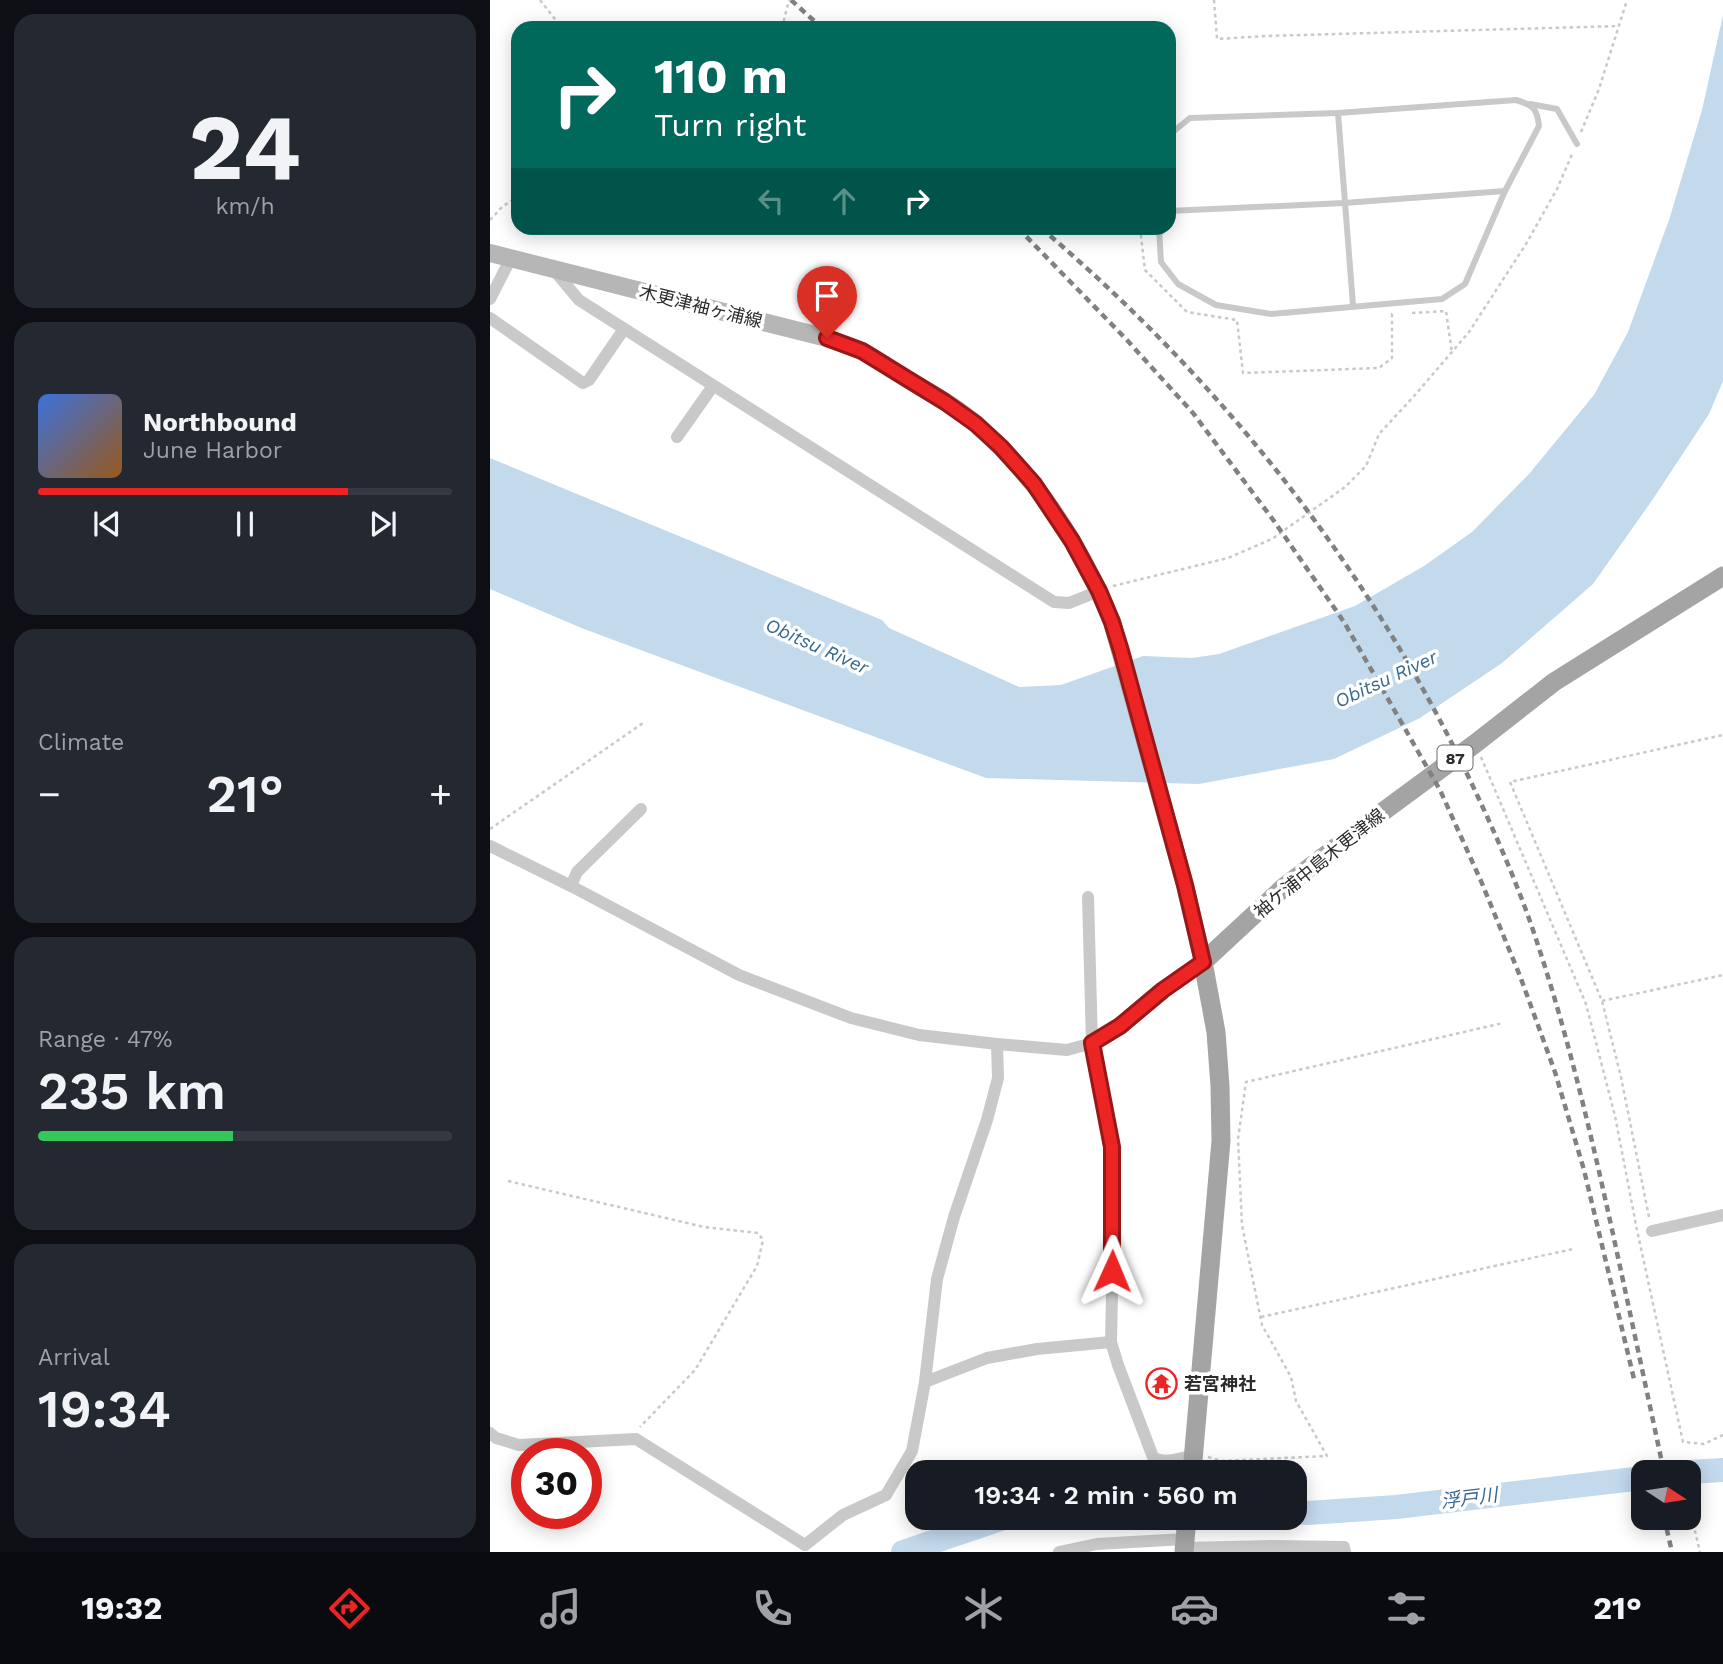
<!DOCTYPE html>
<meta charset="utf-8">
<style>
:root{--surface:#171b24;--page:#242831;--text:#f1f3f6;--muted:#9ea1a6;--line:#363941;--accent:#ed2424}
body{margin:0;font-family:"Work Sans","Noto Sans JP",sans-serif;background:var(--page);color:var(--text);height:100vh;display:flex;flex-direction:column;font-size:26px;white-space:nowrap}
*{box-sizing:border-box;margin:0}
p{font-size:23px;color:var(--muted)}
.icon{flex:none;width:38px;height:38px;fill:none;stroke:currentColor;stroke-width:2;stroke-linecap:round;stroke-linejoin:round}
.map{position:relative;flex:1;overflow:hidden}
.details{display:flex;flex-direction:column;gap:14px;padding:14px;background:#0d0f14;width:490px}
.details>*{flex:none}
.top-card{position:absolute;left:21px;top:21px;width:665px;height:214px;border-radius:21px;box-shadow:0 4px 18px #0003;background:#00695c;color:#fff;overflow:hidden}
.needle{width:46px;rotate:102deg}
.buttons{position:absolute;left:1141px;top:1460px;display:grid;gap:14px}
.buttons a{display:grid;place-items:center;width:70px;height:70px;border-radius:14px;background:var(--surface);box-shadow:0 4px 18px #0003;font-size:35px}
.speed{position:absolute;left:21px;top:1438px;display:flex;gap:14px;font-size:35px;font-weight:700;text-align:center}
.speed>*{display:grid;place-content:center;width:91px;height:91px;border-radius:50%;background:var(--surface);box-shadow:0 4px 18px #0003;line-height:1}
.speed .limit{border:10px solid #d22;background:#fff;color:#111}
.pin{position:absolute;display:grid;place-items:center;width:60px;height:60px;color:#fff;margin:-72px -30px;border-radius:50% 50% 50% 0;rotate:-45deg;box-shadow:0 0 7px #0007}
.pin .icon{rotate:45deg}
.me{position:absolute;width:77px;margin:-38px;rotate:1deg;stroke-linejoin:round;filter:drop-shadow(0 0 5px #0008)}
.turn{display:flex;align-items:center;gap:24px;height:147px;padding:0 28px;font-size:32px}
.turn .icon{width:91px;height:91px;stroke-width:2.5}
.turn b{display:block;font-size:49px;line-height:60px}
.lanes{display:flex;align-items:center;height:66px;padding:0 28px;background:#0003;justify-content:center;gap:35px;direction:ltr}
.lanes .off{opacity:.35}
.big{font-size:52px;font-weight:600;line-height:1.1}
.details .card{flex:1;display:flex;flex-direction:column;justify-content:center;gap:10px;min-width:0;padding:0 24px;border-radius:21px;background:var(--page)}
.details .dial{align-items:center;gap:0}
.dial b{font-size:91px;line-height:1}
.song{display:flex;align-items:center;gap:21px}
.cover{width:84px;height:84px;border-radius:10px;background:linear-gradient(135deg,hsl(220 70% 55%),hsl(30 70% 35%))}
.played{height:7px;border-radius:4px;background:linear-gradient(90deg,var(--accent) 75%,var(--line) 75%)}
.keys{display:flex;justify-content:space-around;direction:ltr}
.heat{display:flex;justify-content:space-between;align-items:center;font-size:38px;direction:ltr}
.charge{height:10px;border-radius:5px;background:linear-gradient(90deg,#34c759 47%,var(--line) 0)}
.trip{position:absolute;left:415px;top:1460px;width:402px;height:70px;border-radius:21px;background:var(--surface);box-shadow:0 4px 18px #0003;font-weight:600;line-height:70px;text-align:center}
.tabs{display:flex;height:112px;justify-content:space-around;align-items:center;background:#090b0e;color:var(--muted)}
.tabs .icon{width:49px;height:49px}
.tabs .on{color:var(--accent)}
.tabs b{font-size:32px;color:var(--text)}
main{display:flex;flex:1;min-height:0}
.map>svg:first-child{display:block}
.water{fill:#c3d9ec}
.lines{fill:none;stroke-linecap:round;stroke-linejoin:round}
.river{stroke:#c3d9ec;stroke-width:24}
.path{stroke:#c9c9c9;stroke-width:2.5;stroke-dasharray:3.5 3.5;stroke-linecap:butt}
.service{stroke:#c9c9c9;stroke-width:6}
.minor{stroke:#c9c9c9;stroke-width:12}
.secondary{stroke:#b6b6b6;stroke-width:18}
.primary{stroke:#a4a4a4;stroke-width:19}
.rail{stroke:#818181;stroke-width:4.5;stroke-dasharray:7 5;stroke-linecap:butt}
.route-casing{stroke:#9a1717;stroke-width:18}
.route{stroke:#ed2424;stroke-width:12}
.labels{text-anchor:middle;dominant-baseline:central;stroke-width:7;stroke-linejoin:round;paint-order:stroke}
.shield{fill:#fff;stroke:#6b6b6b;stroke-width:2}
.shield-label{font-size:16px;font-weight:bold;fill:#2c2c2c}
.street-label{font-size:18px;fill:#2c2c2c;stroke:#fff}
.poi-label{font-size:18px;font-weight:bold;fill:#2c2c2c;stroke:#fff;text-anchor:start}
.water-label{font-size:19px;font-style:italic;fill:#376891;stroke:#fff}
</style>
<main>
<section class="details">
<div class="card dial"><b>24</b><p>km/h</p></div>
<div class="card">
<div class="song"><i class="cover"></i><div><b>Northbound</b><p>June Harbor</p></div></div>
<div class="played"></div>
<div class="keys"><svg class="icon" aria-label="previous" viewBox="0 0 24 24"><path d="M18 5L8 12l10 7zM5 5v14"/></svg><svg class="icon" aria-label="pause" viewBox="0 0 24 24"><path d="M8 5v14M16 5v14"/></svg><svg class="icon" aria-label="next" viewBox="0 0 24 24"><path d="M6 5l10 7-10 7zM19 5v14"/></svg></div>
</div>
<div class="card"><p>Climate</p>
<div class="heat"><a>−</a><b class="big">21°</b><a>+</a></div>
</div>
<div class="card"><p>Range · 47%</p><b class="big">235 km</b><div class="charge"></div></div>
<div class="card"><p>Arrival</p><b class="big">19:34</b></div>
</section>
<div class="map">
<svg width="1233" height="1552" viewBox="0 0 1233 1552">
<rect width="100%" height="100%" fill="#fff"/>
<path class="water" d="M1233 15V381L1219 414 1163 499 1103 584 1012 663 930 718 844 759 709 784 496 778 94 629 0 589V458L392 620 399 628 529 687 571 685 653 656 702 658 729 654 865 606 934 566 982 532 1039 474 1104 395 1138 332 1179 220 1212 110Z"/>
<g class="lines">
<g class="river">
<path d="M1199 1472 1233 1470"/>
<path d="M805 1512 818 1513 906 1507 1153 1478"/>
<path d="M413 1552 517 1517"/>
</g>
<g class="path">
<path d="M50 0 72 28"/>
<path d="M724 0 727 39 776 36 1129 26"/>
<path d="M292 28 299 0"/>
<path d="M1091 132 1109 89 1137 0"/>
<path d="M0 220 12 207 28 196"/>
<path d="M650 228 655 270 697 312 747 320 753 373 889 368 902 358V314H905"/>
<path d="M922 313 956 311 962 353"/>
<path d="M623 586 738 558 782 539 855 487 876 466 889 434 925 395 979 332 1036 244 1067 189 1083 152"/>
<path d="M991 757 1096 1004 1125 1116 1147 1230 1193 1442 1214 1444 1233 1435"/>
<path d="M0 829 153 723"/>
<path d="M1112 1001 1233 975"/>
<path d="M18 1181 214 1227 268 1233 273 1240 267 1266 205 1370 150 1427"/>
<path d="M1159 1217 1131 1077 1112 1001 1020 782 1233 735"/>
<path d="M771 1317 1083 1249"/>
<path d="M718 1457 732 1461 837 1456 806 1401 801 1377 772 1325 752 1225 748 1139 756 1082 1013 1023"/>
<path d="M1200 1510 1210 1552"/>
</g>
<g class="service">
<path d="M1040 104 1067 109 1087 144"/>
<path d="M848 113 863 305"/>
<path d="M679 211 854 203 1015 191"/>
<path d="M669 228 671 262 688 284 726 305 781 314 952 299 975 284 1015 191 1049 126C1047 108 1043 105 1026 100L848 113 700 118 679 135"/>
</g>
<g class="minor">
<path d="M63 269 89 300 564 602 579 603 609 591"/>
<path d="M0 299 21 258"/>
<path d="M0 318 93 383 99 380 134 329"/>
<path d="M187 437 223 386"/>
<path d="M0 846 81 886 249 975 361 1018 429 1035 507 1044 577 1050 602 1043 630 1025 673 990 713 962"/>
<path d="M81 886 87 872 151 809"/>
<path d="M598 897 602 1043 622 1147 624 1199 621 1342 628 1365 663 1457C673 1465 691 1458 704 1455"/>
<path d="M1162 1231 1233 1215"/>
<path d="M435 1382 497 1358 547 1349 621 1342"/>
<path d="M0 1433 6 1438 29 1445 146 1439 315 1545"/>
<path d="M315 1545 353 1515 396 1495 422 1451 435 1382 447 1279 464 1217 497 1120 508 1078 507 1044"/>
<path d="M694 1548 782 1546 854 1547 855 1552"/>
<path d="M569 1552 607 1544 695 1539"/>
</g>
<path class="secondary" d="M0 253 337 338C348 342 361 346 372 351 389 360 405 372 422 382 444 395 468 408 488 426 548 478 592 549 622 622L695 885 713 962"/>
<g class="primary">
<path d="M702 1472 731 1141 730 1086 726 1032 713 962 794 887 883 819 986 743 1064 682 1233 576"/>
<path d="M694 1552 697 1517"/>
</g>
<g class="rail">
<path d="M301 0 332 28"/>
<path d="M528 228 636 339 703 413 784 521 854 622 950 790 991 881 1030 976 1065 1072 1094 1170 1144 1379"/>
<path d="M551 228C737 386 885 575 988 797 1009 842 1029 888 1045 936 1079 1038 1103 1142 1126 1248 1142 1322 1158 1397 1174 1472"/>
<path d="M1174 1517 1182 1552"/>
</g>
</g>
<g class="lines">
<defs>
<path id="route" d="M337 338 372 351 455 402 486 424 511 447 544 484 582 541 609 591 622 622 631 651 695 885 713 962 673 990 630 1026 602 1043 622 1147V1271"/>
</defs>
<use href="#route" class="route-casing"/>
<use href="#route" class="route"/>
</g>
<defs>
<symbol id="temple-ring" viewBox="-11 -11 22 22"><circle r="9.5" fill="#fff" stroke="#ed2424" stroke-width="1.5"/><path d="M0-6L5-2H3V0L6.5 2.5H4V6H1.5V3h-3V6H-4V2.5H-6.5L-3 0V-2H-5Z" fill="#ed2424"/></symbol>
</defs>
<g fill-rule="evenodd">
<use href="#temple-ring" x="654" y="1366" width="35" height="35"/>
</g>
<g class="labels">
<rect class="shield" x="947.5" y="745.5" width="35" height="25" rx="5"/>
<g class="shield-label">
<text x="965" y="758">87</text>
</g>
<g class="street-label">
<text transform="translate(211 306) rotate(14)">木更津袖ヶ浦線</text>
<text transform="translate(829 863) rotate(-39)">袖ケ浦中島木更津線</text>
</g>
<g class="poi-label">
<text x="694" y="1383">若宮神社</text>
</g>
<g class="water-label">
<text transform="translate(327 646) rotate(24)">Obitsu River</text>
<text transform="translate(896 679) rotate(-25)">Obitsu River</text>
<text transform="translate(979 1498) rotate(-7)">浮戸川</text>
</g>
</g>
</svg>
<div class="buttons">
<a><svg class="needle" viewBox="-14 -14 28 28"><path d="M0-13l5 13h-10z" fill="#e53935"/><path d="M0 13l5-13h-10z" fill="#9ea1a6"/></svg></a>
</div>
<div class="speed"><div class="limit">30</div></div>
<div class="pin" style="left:337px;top:338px;background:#d93025"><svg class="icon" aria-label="arrive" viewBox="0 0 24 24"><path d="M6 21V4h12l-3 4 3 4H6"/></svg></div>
<svg class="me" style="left:622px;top:1271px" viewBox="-20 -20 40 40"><path d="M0-17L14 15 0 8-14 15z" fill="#ed2424" stroke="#fff" stroke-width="4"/></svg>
<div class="trip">19:34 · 2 min · 560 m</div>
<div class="top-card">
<div class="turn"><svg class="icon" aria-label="right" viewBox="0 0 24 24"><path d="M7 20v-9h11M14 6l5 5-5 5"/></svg><div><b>110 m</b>Turn right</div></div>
<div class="lanes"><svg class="icon off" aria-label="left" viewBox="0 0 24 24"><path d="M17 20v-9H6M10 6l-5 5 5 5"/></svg><svg class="icon off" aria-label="ahead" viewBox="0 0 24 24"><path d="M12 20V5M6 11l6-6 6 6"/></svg><svg class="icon" aria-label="right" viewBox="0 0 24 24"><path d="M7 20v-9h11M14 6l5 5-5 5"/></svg></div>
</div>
</div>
</main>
<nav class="tabs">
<b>19:32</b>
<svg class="icon on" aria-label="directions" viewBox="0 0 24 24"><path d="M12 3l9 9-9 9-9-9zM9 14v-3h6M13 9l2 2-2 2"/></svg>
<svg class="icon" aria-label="music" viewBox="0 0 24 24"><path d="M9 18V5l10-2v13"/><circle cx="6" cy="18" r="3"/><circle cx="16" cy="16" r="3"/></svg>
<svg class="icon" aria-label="phone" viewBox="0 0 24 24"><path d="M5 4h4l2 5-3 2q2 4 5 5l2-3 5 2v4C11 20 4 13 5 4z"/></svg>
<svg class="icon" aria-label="climate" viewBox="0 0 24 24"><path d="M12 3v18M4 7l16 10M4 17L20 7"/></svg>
<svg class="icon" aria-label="car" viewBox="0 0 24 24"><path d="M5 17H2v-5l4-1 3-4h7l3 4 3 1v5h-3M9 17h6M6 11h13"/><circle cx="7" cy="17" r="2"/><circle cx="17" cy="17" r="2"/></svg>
<svg class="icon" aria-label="filters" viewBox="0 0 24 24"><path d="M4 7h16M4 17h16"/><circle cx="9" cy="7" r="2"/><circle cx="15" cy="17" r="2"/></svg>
<b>21°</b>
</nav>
